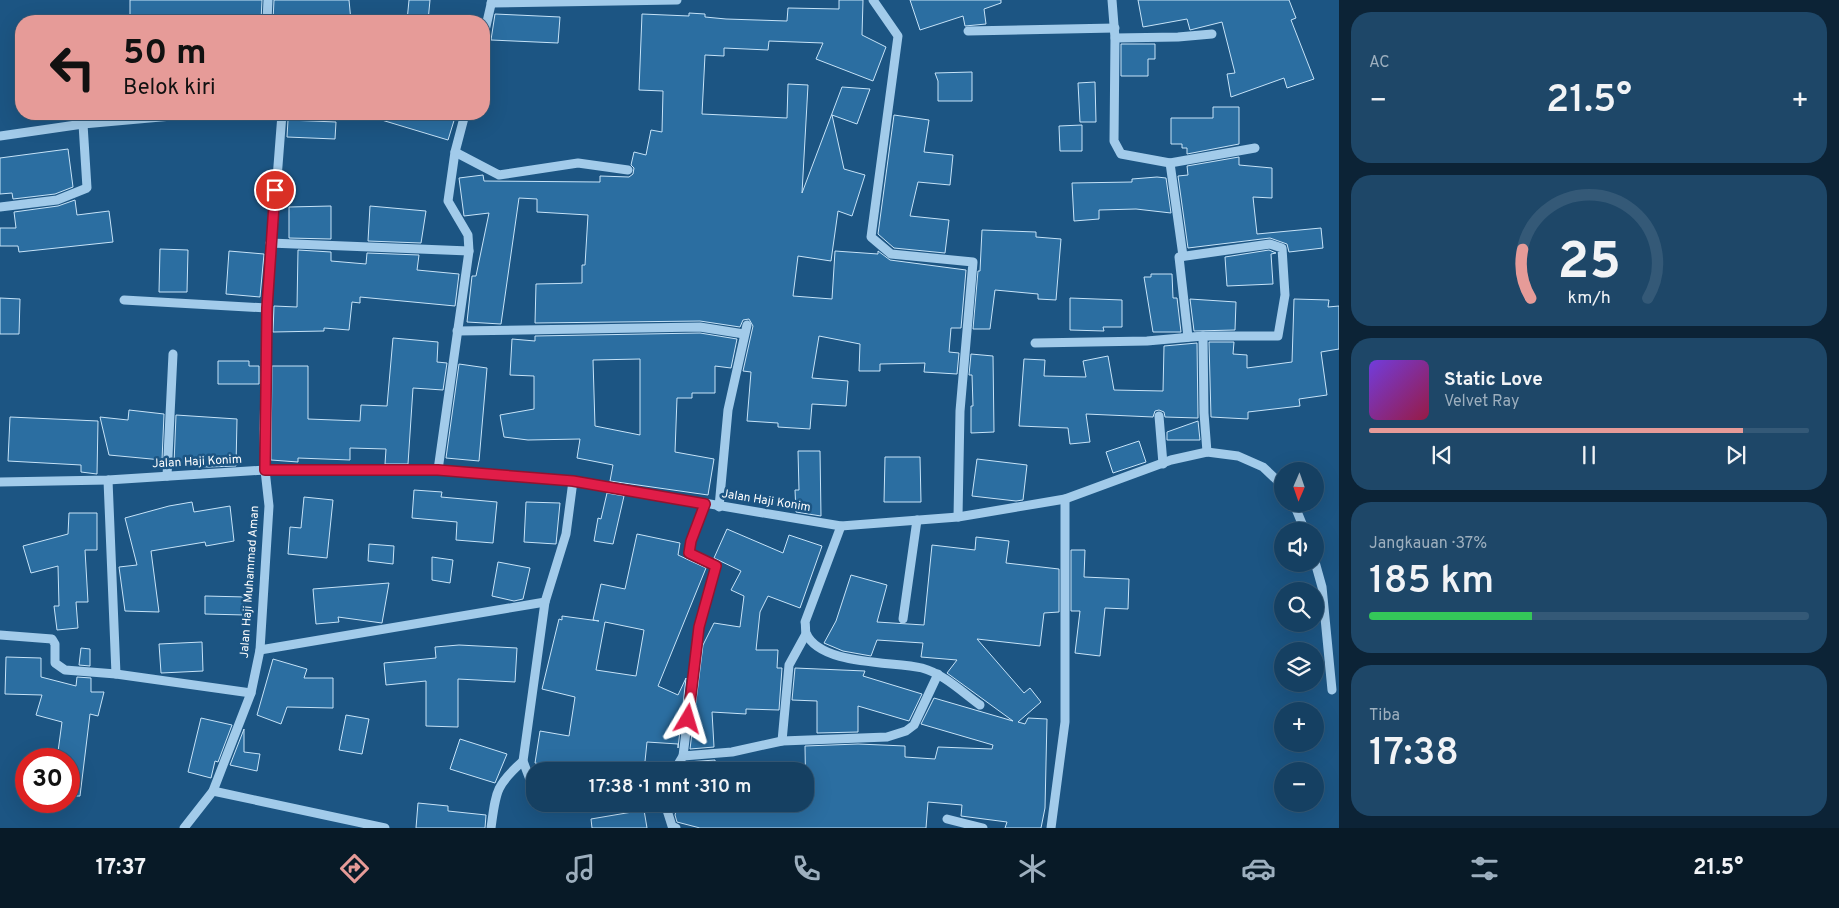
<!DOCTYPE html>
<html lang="id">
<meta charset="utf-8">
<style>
:root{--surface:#154062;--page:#1e4768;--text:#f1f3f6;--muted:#9dafbe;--line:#345977;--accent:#e69b98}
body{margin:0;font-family:Overpass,sans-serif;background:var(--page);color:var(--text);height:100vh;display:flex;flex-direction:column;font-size:19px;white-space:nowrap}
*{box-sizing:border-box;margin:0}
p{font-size:16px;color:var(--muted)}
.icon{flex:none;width:28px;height:28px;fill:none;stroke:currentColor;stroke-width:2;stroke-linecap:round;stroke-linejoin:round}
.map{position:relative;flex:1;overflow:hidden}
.panel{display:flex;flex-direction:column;gap:12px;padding:12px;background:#0c2336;width:500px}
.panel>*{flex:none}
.hud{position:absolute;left:15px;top:15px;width:475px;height:105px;border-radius:20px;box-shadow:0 5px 20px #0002,0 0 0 1px var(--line);background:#e69b98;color:#111;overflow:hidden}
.needle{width:32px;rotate:182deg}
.buttons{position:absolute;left:1274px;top:462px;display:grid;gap:10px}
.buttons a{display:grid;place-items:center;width:50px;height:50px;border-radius:50%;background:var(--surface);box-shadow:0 5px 20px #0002,0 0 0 1px var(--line);font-size:25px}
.speed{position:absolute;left:15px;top:748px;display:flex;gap:10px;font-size:25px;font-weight:700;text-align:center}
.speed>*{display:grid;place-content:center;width:65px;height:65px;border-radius:50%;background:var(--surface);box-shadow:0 5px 20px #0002,0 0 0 1px var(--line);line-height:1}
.speed .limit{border:8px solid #d22;background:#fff;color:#111}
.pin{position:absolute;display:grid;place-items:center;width:42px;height:42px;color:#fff;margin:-21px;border:2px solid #fff;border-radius:50%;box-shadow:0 1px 5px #0007}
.me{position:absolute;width:55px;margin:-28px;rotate:7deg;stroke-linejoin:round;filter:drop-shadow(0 0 4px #0008)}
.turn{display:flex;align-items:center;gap:18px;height:105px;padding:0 25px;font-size:22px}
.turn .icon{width:65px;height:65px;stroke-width:2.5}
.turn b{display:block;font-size:35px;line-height:42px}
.big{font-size:38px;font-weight:600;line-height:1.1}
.panel .card{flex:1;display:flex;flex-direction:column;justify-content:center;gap:8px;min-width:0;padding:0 18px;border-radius:20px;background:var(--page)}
.panel .dial{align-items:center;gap:0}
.dial svg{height:130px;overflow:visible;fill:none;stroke:var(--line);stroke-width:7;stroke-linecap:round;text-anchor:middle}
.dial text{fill:var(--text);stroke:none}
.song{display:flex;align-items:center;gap:15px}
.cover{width:60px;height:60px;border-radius:8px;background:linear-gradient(135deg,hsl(260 70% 55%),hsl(340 70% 35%))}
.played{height:5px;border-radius:2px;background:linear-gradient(90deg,var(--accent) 85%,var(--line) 85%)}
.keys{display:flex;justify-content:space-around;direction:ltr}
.heat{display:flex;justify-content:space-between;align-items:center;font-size:28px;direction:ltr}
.charge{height:8px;border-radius:4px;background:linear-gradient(90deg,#34c759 37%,var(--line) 0)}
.trip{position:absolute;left:526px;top:762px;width:288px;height:50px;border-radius:20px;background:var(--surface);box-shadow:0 5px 20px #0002,0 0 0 1px var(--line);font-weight:600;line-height:50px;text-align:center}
.tab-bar{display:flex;height:80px;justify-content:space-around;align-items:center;background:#081a27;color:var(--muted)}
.tab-bar .icon{width:35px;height:35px}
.tab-bar .selected{color:var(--accent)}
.tab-bar b{font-size:22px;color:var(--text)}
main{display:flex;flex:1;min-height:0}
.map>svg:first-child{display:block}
.building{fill:#2b6ea1;stroke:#c6e3f8;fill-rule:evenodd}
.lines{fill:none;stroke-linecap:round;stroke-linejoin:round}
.minor{stroke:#a2cbea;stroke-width:9}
.route-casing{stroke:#92132f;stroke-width:12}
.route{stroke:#e11d48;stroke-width:9}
.labels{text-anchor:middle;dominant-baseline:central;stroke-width:5;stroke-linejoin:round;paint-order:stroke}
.street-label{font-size:12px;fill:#fff;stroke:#1c5583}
</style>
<main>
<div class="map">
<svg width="1339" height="828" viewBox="0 0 1339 828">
<rect width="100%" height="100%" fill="#1c5583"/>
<g class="building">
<path d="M130 0H262L261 21H229V17L178 16 179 21H130Z"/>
<path d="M274 0H349L351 21H273Z"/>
<path d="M409 0H430L428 21H407Z"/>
<path d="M839 0H863L862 35 886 47 873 81 816 59 823 43 769 41 768 50 724 48V56L705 55 702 114 787 118 788 84 808 85 802 193 842 87 870 89 857 124 832 115 844 169 865 175 852 216 838 211 831 261 798 256 793 296 832 299 835 251 878 254V251L890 260 966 270 961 328H951L949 352 959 353 957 374 924 372 925 363 880 364V371H859L860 344 819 336 812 378 848 381 846 406 812 404 810 429 778 427V423L747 421 751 372 743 371 753 326 749 319 743 320 740 327 700 321 535 323 536 284 582 283V265H585L588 215 537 212V199L519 198 501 324 467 322 472 276H476L489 213 464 216 459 178 483 175 484 181 600 182V176L629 177 633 174 634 168 631 165 634 152 646 155 651 130 662 132 663 91 639 90 642 14 689 16V13L705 14V17L726 19 787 21 788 8 839 9Z"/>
<path d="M910 0H1001V3L984 9 986 24 965 26 963 16 920 30Z"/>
<path d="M1138 0H1289L1296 18 1291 20 1314 79 1287 88 1284 78 1231 97 1227 74 1235 73 1222 22 1190 30 1187 19 1143 27Z"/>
<path d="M495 14 560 17 558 43 491 40Z"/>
<path d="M1121 44H1155V59H1148V76H1121Z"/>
<path d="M972 72V101H938V81L935 73Z"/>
<path d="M1095 82 1096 122H1080L1078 83Z"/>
<path d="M1213 107H1239V144L1187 154V148H1182V144H1171V118H1213Z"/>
<path d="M376 114H456L448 140 375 118Z"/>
<path d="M894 115 929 120 924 152 953 155 950 185 918 182 910 216 949 220 945 253 894 248 878 234Z"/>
<path d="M288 120 336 122 335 139 287 137Z"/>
<path d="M1082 125V151H1060L1059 126Z"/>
<path d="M68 149 73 187 55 194 13 199 12 193 0 194V158Z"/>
<path d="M1239 157V165L1272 168V198L1253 197 1257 234 1321 228 1323 248 1289 252 1287 244 1270 238 1188 248 1178 176 1188 175 1187 166Z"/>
<path d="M1157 177 1166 178 1171 213 1136 209 1099 210V219L1074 221 1072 183 1132 182V179Z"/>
<path d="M75 200 77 215 109 211 113 242 19 252 18 246H0V228H16L14 212 58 206Z"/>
<path d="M331 206V239L289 238V207Z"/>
<path d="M370 206 426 211 421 243 368 241Z"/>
<path d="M982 230 1036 232V237L1061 239 1056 300 1038 299V294L995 290 990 329H973L978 271H980Z"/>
<path d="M160 249 188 250 187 292H159Z"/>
<path d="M298 250 331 252V261L366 264 367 253 419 255 417 270 459 274 455 306 360 297V303L352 302 349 330 324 328V331L273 332 274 306 297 307Z"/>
<path d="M1269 250 1276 253 1271 254 1273 284 1227 286 1225 257Z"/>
<path d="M229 251 264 254 260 297 226 294Z"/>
<path d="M1151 274H1172L1173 298H1177L1181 332H1153L1144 277H1151Z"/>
<path d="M0 298 20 299 19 334H0Z"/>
<path d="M1070 298 1122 300V327H1103L1104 331 1070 330Z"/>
<path d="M1190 299 1236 302 1235 330 1194 331Z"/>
<path d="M1294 299 1329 300 1328 307 1339 306V349L1321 352 1327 395 1299 399 1300 406 1248 412V419L1211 417 1209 342H1234L1233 354 1247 355V368L1292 362Z"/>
<path d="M700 333 737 339 731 368 715 366V393H692V398H677L675 452 714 459 708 495 610 481 613 465 577 458 580 439 528 440 504 437 500 415 534 409V376L510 375 512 339 535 341V336ZM640 359V435L595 426 593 360Z"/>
<path d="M393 338 438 342 437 362 447 363 443 390 413 388 408 464H385L386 449 350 448V460L298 458V462L271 460 272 366H308V419L360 421 361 405 387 406Z"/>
<path d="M1197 343 1198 418 1165 417 1164 412 1159 410 1155 411 1153 417 1086 414 1090 442 1070 444 1068 428 1019 426 1024 359 1045 360 1044 376 1086 377 1083 361 1108 356 1114 390 1163 391 1164 346Z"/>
<path d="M971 354 993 356 994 432 971 433V406H973L972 375H969Z"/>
<path d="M218 361H249V366H259V384H218Z"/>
<path d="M459 364 487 368 479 461 446 458Z"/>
<path d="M129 410 164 414 162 460 109 455 100 417 128 420Z"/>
<path d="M176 415 237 419 236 466 208 467 174 464Z"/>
<path d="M10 417 98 421 97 474 81 472V465L8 461Z"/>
<path d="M1198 421 1200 440H1167V432Z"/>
<path d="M1139 441 1146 462 1113 473 1106 452Z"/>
<path d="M798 451H820L821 516 796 512 795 490H799Z"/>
<path d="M885 457H920L921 502H884Z"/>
<path d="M977 459 1027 465 1023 500 1016 501 972 496Z"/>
<path d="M414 490 442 492 441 497 497 502 493 543 456 540 457 522 412 518Z"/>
<path d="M607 493 624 496 613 544 594 541 598 518 601 519Z"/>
<path d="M304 497 333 500 327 558 288 554 290 527 301 528Z"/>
<path d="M192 502 194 512 230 506 234 541 206 546 205 542 151 551 159 612 125 611 119 567 137 565 125 518 169 506Z"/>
<path d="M526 502 560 503 556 544 524 542Z"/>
<path d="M69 513H97V550H85L88 602H76L78 628 57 630 54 606H59L58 566 31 573 23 546 68 534Z"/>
<path d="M727 529 783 553 789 535 822 546 800 608 768 596 760 612 756 650H778L777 668H782L779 710 746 709V714L712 712 714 747 690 749 703 645 714 623 740 627 744 596 731 590 741 571 714 558Z"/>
<path d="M637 534 680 543 678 555 706 568 658 686 678 695 686 678 678 748V744L647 742 644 771H580L535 763 540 731 569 736 575 697 542 689 559 619 562 620V616L599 621 593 620 601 584 625 589ZM605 622 644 630 636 676 596 670Z"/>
<path d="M976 537 1009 541 1006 563 1059 569V612L1044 613 1040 646 977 639 1024 693 1030 688 1041 702 1018 722 1025 724 1028 718 1047 719 1045 808 1041 828H1005L1007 822 961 816 962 805 928 802 926 828H700L677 822 675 815 678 804H806L805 746 858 744 905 746V757L935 759 938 747 992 749 993 745 921 724 934 698 1013 721 947 673 957 660 921 657 923 643 877 640 871 656 843 651 824 643 836 621 851 575 887 585 877 622 924 625 932 545 975 550Z"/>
<path d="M369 544 394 546 393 564 368 561Z"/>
<path d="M1071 550H1085L1084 577 1129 579 1128 609 1105 608 1100 656 1075 653 1080 611H1071Z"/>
<path d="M432 557 453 560 450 583 432 580Z"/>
<path d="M498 562 530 568 523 599 514 601 492 596Z"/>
<path d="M389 583 382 623 338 617 339 622 316 624 313 589Z"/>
<path d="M205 596 246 597 245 615 205 614Z"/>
<path d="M202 642 203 671 161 673 159 644Z"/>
<path d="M459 645 517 648 515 682 458 679V727L426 726V681L386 685 384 663 436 658 435 647Z"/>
<path d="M81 648 90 649V666L79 665Z"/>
<path d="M6 657 41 658V677L76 686 77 677 91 678V692H104L98 716 90 714 80 796H69V759H57L62 722 36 715 42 695 5 694Z"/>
<path d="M273 659 307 669 304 678H333V708L287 707 281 724 257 715Z"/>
<path d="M795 668 865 671 863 676 922 694 909 721 858 706V732L817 733V701L792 700Z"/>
<path d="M346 715 369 719 362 754 339 750Z"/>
<path d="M201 718 232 725 218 762 215 761 211 778 188 772Z"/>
<path d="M244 729V752L260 754 257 771 230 765Z"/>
<path d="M460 739 507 754 495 783 450 769Z"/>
<path d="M715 760 716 771H681L687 762Z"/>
<path d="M418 803 448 806V811L486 815 485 828H416Z"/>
<path d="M644 810 647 828H592L591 819Z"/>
</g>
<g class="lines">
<g class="minor">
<path d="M873 0 898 36 871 237 891 254 973 262 960 411 958 517"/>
<path d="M1112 0 1115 38 1114 141 1121 154 1170 163 1255 148"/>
<path d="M491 3 677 0"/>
<path d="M267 21 268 0"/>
<path d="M968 31 1115 28"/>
<path d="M484 35 492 0"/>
<path d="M1115 38 1178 37 1212 34"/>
<path d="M0 136 83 124 194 114"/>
<path d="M455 152 499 175 578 163 628 170"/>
<path d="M1170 163 1183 256"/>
<path d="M0 207 57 200 87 188 83 124"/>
<path d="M270 243 469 251"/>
<path d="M124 300 267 308"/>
<path d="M457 331 700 327 744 334"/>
<path d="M1188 337 1179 257 1270 244 1282 248 1285 295 1278 336H1203L1204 413 1207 452"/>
<path d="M1035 343 1147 341 1203 336"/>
<path d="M1159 416 1163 464"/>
<path d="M438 470 469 251 468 235 448 201 455 152 465 114"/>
<path d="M167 476 173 354"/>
<path d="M108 480 116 674"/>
<path d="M0 482 108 480 265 470H438L573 481 841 526 958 517 1065 499 1171 460 1207 452 1238 456 1263 467 1282 485"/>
<path d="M1294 504 1305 531"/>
<path d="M719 507 728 410 747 325"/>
<path d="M841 526 805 622C806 625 805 630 806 633 820 666 893 661 922 668 944 674 962 692 980 705"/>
<path d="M1315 562 1322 587 1332 690"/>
<path d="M903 619 917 520"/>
<path d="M0 635 52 639 55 644V663L65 670 116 674 251 693"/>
<path d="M260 650 545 602 566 534 573 481"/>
<path d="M782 741 789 665 806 634"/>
<path d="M683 756 732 752 782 741 887 737 906 731 914 725 938 674"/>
<path d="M674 771 683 756 699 627 716 566 689 553 691 541 705 504"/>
<path d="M535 780 529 777 523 761 545 602"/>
<path d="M213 791 385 828"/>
<path d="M665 804 672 826 676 828"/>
<path d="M947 819 983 828"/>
<path d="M184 828 213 791 251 693 260 650 269 506 265 470 264 429 267 308 282 114"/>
<path d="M491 828C496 792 495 786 523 761"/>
<path d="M1051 828 1065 722V499"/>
</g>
</g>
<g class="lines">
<defs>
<path id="route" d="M275 190 267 308 265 470H438L573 481 705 504 691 541 689 553 716 566 699 627 688 719"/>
</defs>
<use href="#route" class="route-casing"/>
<use href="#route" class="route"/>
</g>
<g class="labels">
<g class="street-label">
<text transform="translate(197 462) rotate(-3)">Jalan Haji Konim</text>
<text transform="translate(766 501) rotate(9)">Jalan Haji Konim</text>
<text transform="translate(250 582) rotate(-86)">Jalan Haji Muhammad Aman</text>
</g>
</g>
</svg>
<div class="buttons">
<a><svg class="needle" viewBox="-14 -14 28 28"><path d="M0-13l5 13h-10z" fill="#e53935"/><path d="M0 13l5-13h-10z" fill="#9dafbe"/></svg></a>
<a><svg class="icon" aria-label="sound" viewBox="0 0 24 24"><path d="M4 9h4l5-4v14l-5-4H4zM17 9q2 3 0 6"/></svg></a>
<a><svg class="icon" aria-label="search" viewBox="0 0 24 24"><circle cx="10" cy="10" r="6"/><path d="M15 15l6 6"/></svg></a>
<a><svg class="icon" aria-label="layers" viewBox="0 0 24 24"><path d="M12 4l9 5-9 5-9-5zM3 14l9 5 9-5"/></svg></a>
<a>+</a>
<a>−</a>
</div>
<div class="speed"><div class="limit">30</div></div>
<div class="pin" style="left:275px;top:190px;background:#d93025"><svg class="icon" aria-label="arrive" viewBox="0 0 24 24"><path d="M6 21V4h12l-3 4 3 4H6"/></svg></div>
<svg class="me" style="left:688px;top:719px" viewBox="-20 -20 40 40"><path d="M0-17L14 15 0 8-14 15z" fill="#e11d48" stroke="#fff" stroke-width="4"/></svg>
<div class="trip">17:38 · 1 mnt · 310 m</div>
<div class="hud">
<div class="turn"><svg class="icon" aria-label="left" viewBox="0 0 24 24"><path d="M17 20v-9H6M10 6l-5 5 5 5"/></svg><div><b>50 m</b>Belok kiri</div></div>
</div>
</div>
<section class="panel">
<div class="card"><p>AC</p>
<div class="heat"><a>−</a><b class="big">21.5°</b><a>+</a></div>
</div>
<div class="card dial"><svg viewBox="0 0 100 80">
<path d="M14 69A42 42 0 1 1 86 69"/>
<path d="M14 69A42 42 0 0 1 9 39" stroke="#e69b98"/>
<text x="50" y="56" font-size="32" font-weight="700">25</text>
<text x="50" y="72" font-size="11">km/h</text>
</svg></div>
<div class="card">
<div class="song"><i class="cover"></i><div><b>Static Love</b><p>Velvet Ray</p></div></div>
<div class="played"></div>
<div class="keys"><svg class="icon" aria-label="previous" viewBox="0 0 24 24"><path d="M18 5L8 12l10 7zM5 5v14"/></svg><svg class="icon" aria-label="pause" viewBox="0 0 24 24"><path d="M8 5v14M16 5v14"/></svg><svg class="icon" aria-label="next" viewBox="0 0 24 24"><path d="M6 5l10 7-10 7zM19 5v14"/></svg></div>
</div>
<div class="card"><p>Jangkauan · 37%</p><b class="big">185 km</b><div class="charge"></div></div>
<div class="card"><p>Tiba</p><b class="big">17:38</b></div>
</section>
</main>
<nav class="tab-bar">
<b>17:37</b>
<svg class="icon selected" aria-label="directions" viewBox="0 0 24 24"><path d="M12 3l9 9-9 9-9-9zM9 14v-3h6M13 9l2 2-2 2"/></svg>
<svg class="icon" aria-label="music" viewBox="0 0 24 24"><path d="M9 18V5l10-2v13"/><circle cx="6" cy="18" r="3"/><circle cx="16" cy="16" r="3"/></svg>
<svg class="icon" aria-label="phone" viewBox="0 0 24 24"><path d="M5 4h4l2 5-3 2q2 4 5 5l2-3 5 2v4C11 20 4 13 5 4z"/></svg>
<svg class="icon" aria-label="climate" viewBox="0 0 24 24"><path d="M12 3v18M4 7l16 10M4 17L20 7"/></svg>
<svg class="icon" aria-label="car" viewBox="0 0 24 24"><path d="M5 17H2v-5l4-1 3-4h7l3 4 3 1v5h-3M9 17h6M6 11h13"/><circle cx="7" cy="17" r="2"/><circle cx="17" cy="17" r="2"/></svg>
<svg class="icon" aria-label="filters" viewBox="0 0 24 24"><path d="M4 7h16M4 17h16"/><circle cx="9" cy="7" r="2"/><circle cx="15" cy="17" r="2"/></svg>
<b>21.5°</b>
</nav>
